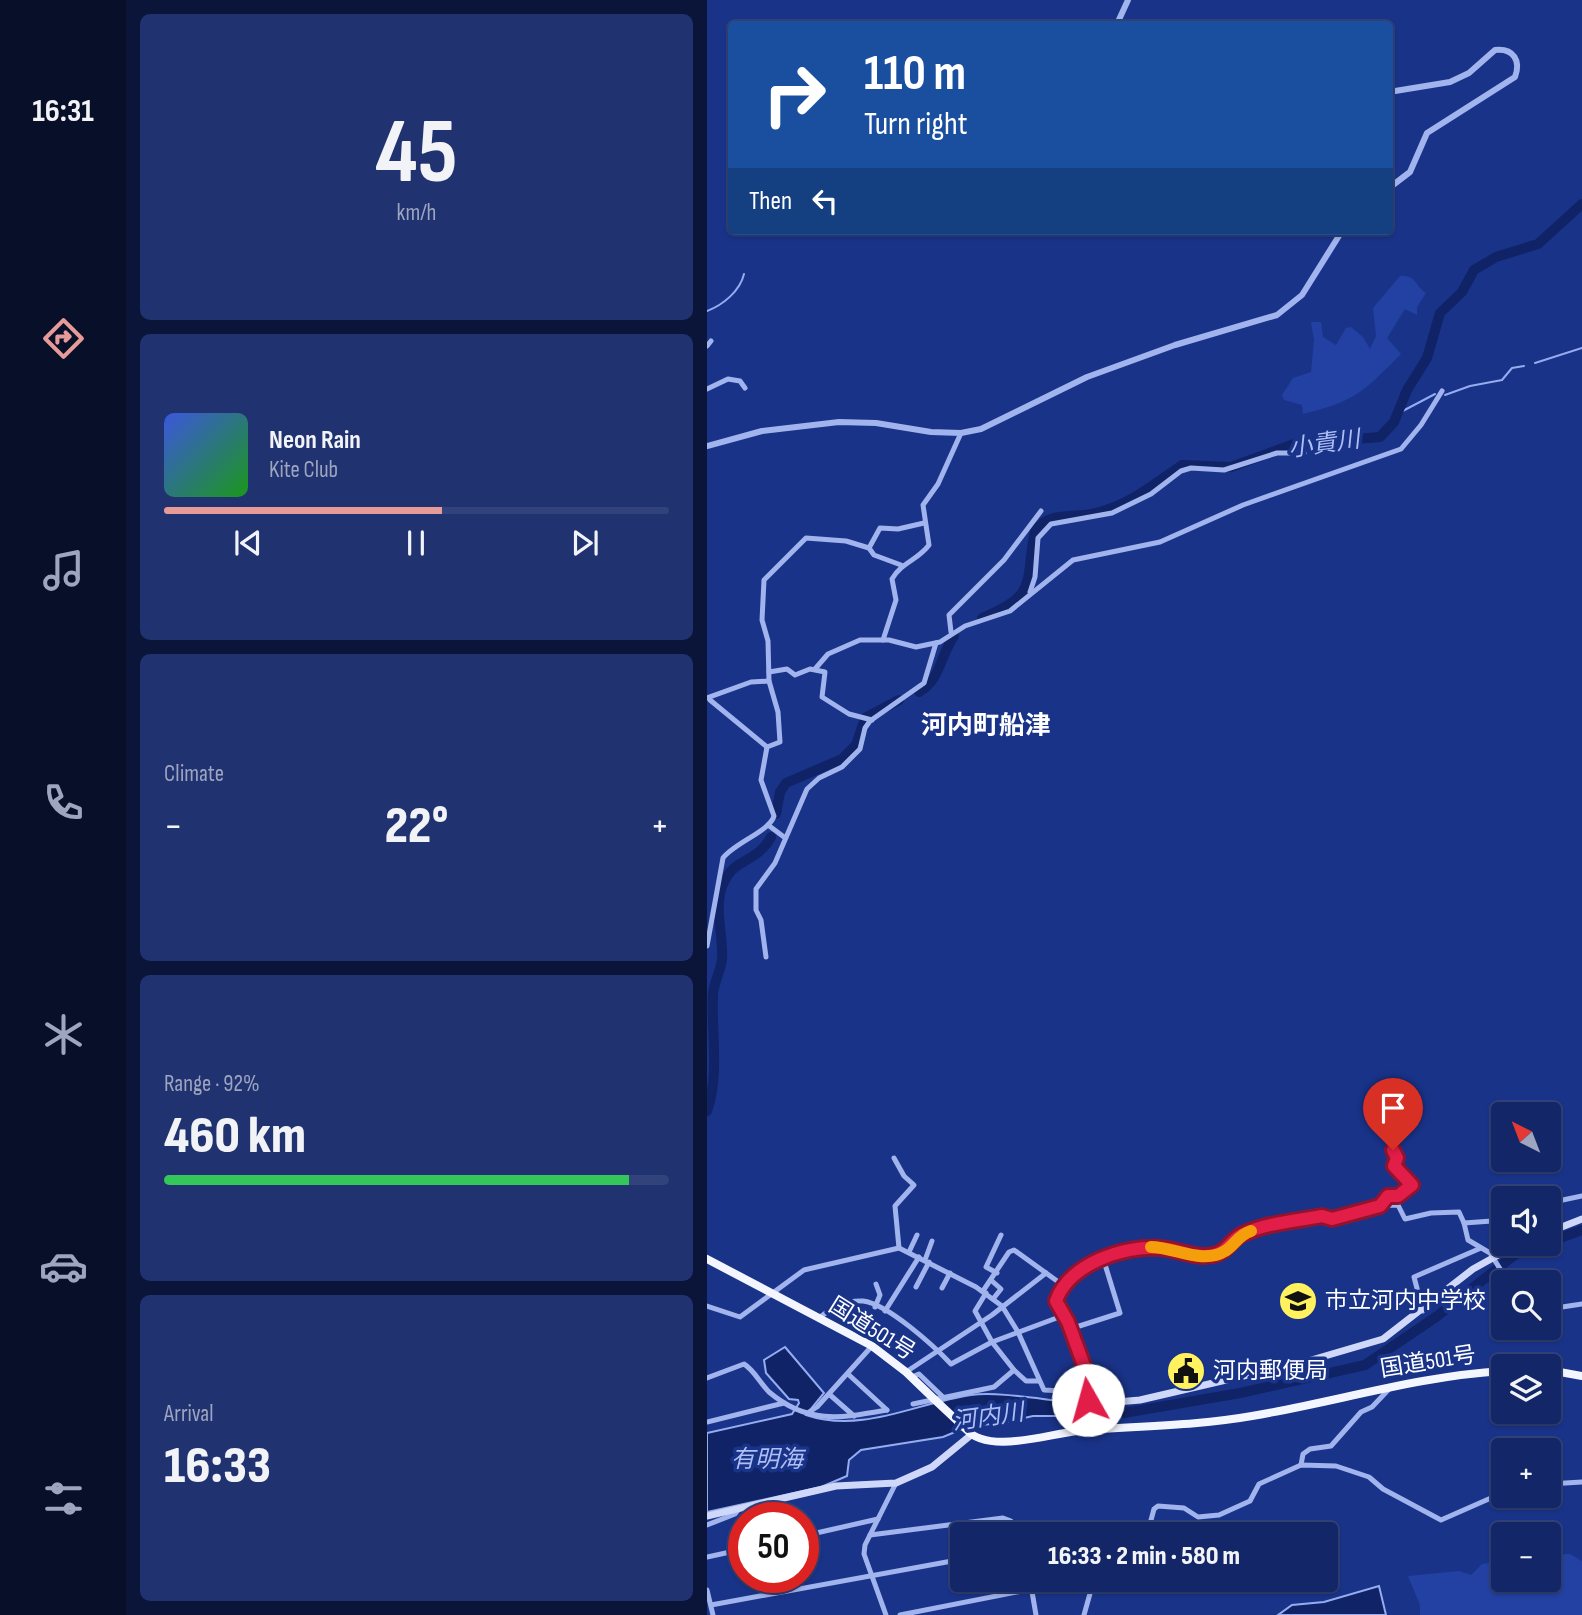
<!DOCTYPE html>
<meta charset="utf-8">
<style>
:root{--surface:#132667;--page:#203270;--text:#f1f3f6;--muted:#9da5c0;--line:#32437b;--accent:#e69b98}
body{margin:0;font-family:"Sofia Sans Condensed","Noto Sans JP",sans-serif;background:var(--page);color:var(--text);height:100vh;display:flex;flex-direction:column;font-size:26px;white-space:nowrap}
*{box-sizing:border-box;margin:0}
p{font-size:23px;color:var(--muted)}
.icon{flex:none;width:38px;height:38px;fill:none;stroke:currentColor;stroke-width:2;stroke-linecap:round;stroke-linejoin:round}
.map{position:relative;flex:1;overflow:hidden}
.drawer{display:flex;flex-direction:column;gap:14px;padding:14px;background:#0a1539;width:581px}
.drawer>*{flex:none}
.guide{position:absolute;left:21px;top:21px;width:665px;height:214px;border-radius:7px;box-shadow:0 2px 5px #0004,0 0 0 2px var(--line);background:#1a4fa0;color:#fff;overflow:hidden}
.needle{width:46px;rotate:318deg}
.tools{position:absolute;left:784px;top:1102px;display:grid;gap:14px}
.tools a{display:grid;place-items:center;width:70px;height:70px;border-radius:7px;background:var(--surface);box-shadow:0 2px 5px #0004,0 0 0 2px var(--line);font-size:35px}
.speed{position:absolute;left:21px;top:1502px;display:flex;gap:14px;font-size:35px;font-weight:700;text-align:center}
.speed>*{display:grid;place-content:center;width:91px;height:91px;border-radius:50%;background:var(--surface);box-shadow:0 2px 5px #0004,0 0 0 2px var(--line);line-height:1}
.speed .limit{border:10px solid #d22;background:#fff;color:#111}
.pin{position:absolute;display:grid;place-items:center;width:60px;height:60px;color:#fff;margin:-72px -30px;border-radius:50% 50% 50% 0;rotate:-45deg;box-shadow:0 0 7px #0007}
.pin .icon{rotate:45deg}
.me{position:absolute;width:77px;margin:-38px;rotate:353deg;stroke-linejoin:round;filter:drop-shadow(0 0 5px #0008)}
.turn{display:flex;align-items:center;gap:24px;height:147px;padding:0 21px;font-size:32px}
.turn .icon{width:91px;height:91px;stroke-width:2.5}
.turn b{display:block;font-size:49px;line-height:60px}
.then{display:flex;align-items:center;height:66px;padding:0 21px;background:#0003;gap:14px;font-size:26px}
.big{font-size:52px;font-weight:800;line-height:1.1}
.drawer .tile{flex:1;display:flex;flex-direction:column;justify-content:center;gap:10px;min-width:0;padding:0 24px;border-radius:10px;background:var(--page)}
.drawer .dial{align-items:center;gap:0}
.dial b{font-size:91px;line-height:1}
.song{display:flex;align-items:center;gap:21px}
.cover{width:84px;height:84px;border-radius:10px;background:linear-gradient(135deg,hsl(230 70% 55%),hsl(120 70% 35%))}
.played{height:7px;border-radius:4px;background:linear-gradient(90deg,var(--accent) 55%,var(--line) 55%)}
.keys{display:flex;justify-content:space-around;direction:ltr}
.heat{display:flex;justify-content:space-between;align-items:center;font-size:38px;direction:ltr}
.charge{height:10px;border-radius:5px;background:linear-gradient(90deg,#34c759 92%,var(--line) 0)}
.trip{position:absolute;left:243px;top:1522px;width:388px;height:70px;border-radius:7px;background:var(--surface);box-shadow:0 2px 5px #0004,0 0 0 2px var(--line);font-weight:800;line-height:70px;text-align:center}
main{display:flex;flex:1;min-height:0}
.tabs{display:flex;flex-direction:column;width:126px;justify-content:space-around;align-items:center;background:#080f29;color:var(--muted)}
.tabs .icon{width:49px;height:49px}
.tabs .current{color:var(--accent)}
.tabs b{font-size:32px;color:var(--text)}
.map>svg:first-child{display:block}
.green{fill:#2241a2}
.water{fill:#102367;stroke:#95acf0;stroke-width:2}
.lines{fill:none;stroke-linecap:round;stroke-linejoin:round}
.stream{stroke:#95acf0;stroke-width:2}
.river{stroke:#102367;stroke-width:10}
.minor{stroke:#a2b4ed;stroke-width:5}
.tertiary{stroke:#a2b4ed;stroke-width:6}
.secondary{stroke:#cfd8f9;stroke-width:7}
.trunk{stroke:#f4f6ff;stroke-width:8}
.trunk-bridge{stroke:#f4f6ff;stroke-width:8}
.route-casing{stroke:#92132f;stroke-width:18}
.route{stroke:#e11d48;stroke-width:12}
.slow{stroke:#f59e0b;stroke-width:12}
.labels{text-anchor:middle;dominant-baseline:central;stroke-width:7;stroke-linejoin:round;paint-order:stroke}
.poi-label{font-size:23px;fill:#fff;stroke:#193389;text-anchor:start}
.street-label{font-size:23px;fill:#fff;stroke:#193389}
.water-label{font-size:24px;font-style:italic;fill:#aebff5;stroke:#193389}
.quarter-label{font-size:26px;font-weight:bold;fill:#fff;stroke:#193389}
</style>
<main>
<nav class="tabs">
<b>16:31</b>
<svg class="icon current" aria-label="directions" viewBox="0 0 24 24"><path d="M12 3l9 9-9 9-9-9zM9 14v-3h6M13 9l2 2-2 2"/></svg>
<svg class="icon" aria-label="music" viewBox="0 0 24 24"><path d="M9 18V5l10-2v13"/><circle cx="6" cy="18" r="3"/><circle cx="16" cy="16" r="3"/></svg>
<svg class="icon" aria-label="phone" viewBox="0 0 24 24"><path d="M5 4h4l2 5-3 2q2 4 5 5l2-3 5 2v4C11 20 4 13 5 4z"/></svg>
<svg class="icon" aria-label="climate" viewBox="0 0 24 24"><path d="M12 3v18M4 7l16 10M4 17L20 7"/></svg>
<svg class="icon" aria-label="car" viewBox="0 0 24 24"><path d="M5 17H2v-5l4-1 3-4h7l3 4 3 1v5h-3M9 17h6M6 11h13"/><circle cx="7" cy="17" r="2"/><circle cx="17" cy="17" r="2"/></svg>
<svg class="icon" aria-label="filters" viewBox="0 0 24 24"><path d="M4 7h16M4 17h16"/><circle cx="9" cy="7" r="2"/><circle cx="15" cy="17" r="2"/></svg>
</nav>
<section class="drawer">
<div class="tile dial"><b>45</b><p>km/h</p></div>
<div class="tile">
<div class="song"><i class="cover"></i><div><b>Neon Rain</b><p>Kite Club</p></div></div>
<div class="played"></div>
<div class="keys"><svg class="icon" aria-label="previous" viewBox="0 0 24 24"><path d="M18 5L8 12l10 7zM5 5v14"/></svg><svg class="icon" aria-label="pause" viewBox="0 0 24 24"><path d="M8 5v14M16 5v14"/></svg><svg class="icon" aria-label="next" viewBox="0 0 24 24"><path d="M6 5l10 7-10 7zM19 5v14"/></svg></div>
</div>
<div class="tile"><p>Climate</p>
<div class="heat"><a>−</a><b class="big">22°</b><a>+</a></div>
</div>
<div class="tile"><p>Range · 92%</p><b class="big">460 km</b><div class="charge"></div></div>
<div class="tile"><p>Arrival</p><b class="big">16:33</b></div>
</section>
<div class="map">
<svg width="875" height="1615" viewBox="0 0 875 1615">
<rect width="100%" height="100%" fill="#193389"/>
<g class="green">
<path d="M693 276C710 275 708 286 719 293L710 307V315L698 309 680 338 694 354C656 392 649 401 596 414L595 405 577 400 575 395 586 378 604 372 607 340 604 322H614L616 337 629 345 639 328 644 327 656 337 663 349 669 336 666 308Z"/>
<path d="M863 1554 875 1561V1615H713V1605L701 1576 752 1571 764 1575 775 1564 796 1561V1580H842V1555Z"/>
</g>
<g class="water">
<path d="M78 1347 117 1393 99 1415C155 1434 209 1403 264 1395 293 1391 342 1401 372 1403L369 1416H326L289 1424 265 1425 236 1437 154 1450 142 1460 140 1476 114 1487 0 1512V1433L85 1414 92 1403 91 1400 82 1399 59 1373 57 1360Z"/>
<path d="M672 1586 679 1615H571L585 1605 617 1602Z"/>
</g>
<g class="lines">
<g class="stream">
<path d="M0 311C16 305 33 291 37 274"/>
<path d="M828 363 875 348"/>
<path d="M738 395 763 386 795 380 805 368 817 366"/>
<path d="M690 414 728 394"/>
</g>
<g class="river">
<path d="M275 618C333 594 317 583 328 531 343 510 367 519 389 513 424 504 446 485 475 465L524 467 587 444 673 437 687 422 700 390 720 358 733 313 755 292 767 270 789 257 831 244 875 204"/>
<path d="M212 692C233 681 234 654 247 636"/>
<path d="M69 814 73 792 79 783 135 759 149 745 158 718 192 700"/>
<path d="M0 1111C13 1074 4 1033 6 994 7 981 14 971 15 959 17 932 3 900 21 875 30 860 52 860 64 837"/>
<path d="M842 1242 875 1230"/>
<path d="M359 1409 417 1413 533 1393 658 1365 729 1317 810 1253 835 1244"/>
</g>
<g class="minor">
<path d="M0 346 4 341"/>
<path d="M0 389 21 379 33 381 38 388"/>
<path d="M162 548 167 555 194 565"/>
<path d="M323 592 328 577 331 538 344 524 405 513 444 494 474 471 484 468 517 470 570 453H597"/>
<path d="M244 632 242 615 297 560 334 511"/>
<path d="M176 640 189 600 185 579C195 562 211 560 222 545L216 505 231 484 254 433"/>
<path d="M108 669 121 654 153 640H182L209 647 233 642 258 626 303 611 366 560 453 542 536 505 694 449 714 425 735 391"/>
<path d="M62 672 80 669 88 675 103 669 118 672 115 697 142 714 165 720"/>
<path d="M0 698 44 682 62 681"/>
<path d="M3 700 60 747"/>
<path d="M61 825 77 837"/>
<path d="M0 946 16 858C27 843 63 831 67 816L54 780 60 747 73 742 71 712 62 681 61 641 55 620 57 580 99 538 139 541 162 548 173 528 191 529 217 523"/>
<path d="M59 957 54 920 49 910V889L68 863 100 789 112 778 135 767 153 749 158 728 163 721 217 683 229 643"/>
<path d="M187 1158 197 1176 207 1185 188 1206 192 1248"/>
<path d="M843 1207 851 1228"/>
<path d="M842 1208 851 1201 875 1196"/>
<path d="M757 1223 761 1240 783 1253 802 1283"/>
<path d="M202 1252 210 1235"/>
<path d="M785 1256 788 1244 785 1221"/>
<path d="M218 1260 225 1241"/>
<path d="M290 1273 279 1267 294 1235"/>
<path d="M285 1281 294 1289 286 1299"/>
<path d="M209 1287 222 1262"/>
<path d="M235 1288 243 1273"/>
<path d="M276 1291 302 1252 307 1250 357 1286"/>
<path d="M0 1306 33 1317 97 1270 192 1248 269 1287 295 1306 311 1332 337 1390 375 1392"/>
<path d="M168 1307 173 1295 169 1284"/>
<path d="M842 1309 875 1304"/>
<path d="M178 1311 212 1257"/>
<path d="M716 1311 707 1277 774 1248"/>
<path d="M112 1318C124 1308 140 1300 156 1301 181 1304 227 1346 244 1364L285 1342 355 1316"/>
<path d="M363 1329 413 1313 396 1258"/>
<path d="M307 1370 319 1381H332"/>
<path d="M199 1372 285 1315 339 1273"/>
<path d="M141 1374 180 1410"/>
<path d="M205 1377 212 1374 237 1398"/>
<path d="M0 1378 37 1364C47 1370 53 1383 62 1392 101 1425 135 1418 180 1410"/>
<path d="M122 1394 147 1416"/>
<path d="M381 1398 376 1363 361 1322 349 1301C362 1264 416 1245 453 1248 471 1249 488 1259 506 1255 521 1252 524 1239 536 1234 560 1223 589 1221 615 1216L625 1219 668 1206 691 1205 698 1219 724 1213 752 1212 757 1223 785 1221 787 1216H796"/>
<path d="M206 1404 287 1387 307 1370 285 1342 268 1311 279 1293"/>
<path d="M102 1412 110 1407 165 1346"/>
<path d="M0 1422 77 1403"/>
<path d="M594 1465 596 1454 603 1449 624 1446 654 1412 665 1407 684 1387"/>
<path d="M842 1484 875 1482"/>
<path d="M0 1525 28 1514 32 1509"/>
<path d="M163 1535 296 1518 304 1521 313 1535"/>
<path d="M440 1535 447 1509 451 1506 477 1508 491 1517 512 1515 543 1501 552 1484 594 1465 629 1466 662 1477 676 1489 734 1520 784 1498 796 1496"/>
<path d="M96 1536 171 1519"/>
<path d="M0 1557 37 1549"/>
<path d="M323 1580 329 1615"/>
<path d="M0 1590 6 1615"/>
<path d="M4 1605 256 1559"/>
<path d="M179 1615 157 1554 158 1545 189 1483"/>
<path d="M193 1615 325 1589"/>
<path d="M377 1615 384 1590 387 1587C403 1585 418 1594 431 1580"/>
</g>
<g class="tertiary">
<path d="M410 24 421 0"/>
<path d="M682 92 743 82 762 73 788 50C807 48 814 61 808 77L720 133 703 172 682 188"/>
<path d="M0 446 55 431 132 422 169 423 224 432 254 433 274 429 380 377 468 345 570 315 595 295 635 231"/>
<path d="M673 1206 681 1196H691L705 1185 687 1166C690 1156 688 1144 681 1136L686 1134"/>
</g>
<g class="secondary">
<path d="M842 1232 875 1219"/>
<path d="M377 1431 380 1401 384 1396 410 1402 433 1400 601 1361 676 1339 766 1269 811 1244"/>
<path d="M0 1516 129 1486 189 1483 225 1467 264 1435"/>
</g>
<g class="trunk">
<path d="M0 1259 165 1346 199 1372 227 1399"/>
<path d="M842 1370 875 1376"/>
<path d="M259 1429C281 1455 340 1434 371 1431 429 1426 488 1426 545 1416 629 1402 711 1376 796 1371"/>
</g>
<path class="trunk-bridge" d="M227 1399 259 1429"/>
</g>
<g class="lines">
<defs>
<path id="route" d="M381 1400 376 1363 361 1322 349 1301C362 1264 417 1245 453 1248 471 1249 488 1259 506 1255 521 1252 524 1239 536 1234 560 1223 589 1221 615 1216L625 1219 673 1206 681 1196H691L705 1185 687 1166 690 1158 686 1150"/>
</defs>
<use href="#route" class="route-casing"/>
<use href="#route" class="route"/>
<path class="slow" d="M444 1247C467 1247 496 1265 518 1251 528 1245 531 1235 544 1231"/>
</g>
<defs>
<symbol id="school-disc" viewBox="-11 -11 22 22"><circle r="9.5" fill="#fff25e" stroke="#193389"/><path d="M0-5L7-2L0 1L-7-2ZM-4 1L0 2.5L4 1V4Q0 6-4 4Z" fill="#111"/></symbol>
<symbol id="civic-disc" viewBox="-11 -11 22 22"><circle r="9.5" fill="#fff25e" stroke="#193389"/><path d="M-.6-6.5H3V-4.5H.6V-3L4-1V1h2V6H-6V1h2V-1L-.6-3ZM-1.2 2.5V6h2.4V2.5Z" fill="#111"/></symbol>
</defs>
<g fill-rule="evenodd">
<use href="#school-disc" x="569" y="1279" width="44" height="44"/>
<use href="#civic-disc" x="457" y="1349" width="44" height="44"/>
</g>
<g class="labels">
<g class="poi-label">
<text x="618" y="1301">市立河内中学校</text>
<text x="506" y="1371">河内郵便局</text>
</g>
<g class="street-label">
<text transform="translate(165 1329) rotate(32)">国道501号</text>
<text transform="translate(721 1362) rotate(-9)">国道501号</text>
</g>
<g class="water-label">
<text transform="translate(617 444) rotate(-8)">小責川</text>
<text transform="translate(281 1417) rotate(-8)">河内川</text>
<text x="60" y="1459">有明海</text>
</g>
<g class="quarter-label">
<text x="279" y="726">河内町船津</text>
</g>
</g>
</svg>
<div class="tools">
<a><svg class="needle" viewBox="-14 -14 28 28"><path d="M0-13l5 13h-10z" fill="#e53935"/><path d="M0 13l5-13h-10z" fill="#9da5c0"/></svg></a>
<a><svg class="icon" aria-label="sound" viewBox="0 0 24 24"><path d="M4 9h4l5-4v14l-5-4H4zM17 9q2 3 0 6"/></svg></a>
<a><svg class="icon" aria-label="search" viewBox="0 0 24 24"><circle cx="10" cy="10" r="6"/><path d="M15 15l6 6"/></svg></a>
<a><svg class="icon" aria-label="layers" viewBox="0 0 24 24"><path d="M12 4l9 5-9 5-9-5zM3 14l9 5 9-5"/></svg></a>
<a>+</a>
<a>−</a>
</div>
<div class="speed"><div class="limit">50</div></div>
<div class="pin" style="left:686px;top:1150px;background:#d93025"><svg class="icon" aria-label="arrive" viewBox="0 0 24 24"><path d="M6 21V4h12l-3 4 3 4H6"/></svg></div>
<svg class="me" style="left:381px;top:1400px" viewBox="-20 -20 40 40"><circle r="19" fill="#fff"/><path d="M0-13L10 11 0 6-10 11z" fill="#e11d48"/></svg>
<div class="trip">16:33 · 2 min · 580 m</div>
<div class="guide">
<div class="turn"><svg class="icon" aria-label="right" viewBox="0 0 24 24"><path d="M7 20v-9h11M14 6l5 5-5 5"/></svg><div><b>110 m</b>Turn right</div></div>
<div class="then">Then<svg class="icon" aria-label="left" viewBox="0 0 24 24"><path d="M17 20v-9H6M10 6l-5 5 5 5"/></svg></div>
</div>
</div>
</main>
